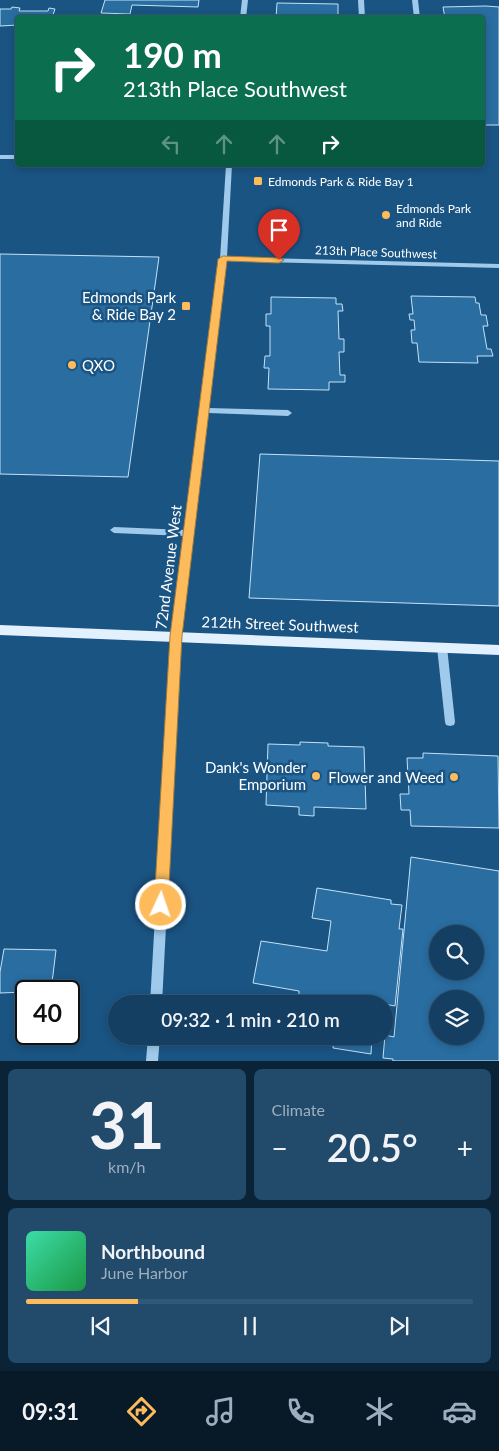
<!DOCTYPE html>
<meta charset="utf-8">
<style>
:root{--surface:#143f62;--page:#214a6b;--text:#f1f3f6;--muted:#9dafbe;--line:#335877;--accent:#fdbb5b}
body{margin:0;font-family:Lato,sans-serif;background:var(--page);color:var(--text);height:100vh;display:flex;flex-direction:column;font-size:19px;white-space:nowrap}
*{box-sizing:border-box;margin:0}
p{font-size:16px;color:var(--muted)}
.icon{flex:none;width:28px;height:28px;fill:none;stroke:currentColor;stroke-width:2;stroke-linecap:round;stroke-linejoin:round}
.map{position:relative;height:1061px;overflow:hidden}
.details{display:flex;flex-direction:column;gap:8px;padding:8px;background:#0b2336;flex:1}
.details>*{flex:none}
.hud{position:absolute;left:15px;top:15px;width:470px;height:152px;border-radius:5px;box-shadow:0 2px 8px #0003,0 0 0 1px var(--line);background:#0b6e4f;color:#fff;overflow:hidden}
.tools{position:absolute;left:429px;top:925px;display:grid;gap:10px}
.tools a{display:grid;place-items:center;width:55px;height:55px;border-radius:50%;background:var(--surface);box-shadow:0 2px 8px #0003,0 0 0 1px var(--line);font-size:25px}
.speed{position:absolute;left:15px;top:980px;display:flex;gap:10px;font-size:25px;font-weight:700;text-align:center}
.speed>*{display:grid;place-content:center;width:65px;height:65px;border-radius:50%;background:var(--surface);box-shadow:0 2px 8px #0003,0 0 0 1px var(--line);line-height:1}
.speed .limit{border:2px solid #111;border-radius:8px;background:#fff;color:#111}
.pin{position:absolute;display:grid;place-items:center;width:42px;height:42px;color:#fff;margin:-51px -21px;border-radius:50% 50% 50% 0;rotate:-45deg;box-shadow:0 0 5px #0007}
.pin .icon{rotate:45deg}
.me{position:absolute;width:55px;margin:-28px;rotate:3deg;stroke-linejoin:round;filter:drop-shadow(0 0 4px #0008)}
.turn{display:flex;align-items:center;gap:18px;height:105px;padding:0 25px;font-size:22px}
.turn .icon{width:65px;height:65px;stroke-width:2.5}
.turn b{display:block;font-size:35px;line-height:42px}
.lanes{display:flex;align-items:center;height:48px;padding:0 25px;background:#0003;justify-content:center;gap:25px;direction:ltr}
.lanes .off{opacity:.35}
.big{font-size:38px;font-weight:600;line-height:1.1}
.details .widget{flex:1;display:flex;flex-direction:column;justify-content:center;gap:8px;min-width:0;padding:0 18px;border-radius:8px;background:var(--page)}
.details .dial{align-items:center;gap:0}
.dial b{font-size:65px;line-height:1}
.song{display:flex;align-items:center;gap:15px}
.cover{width:60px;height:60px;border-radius:8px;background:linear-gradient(135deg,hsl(160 70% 55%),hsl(140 70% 35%))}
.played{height:5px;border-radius:2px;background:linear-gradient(90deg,var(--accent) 25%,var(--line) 25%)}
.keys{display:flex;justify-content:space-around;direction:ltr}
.heat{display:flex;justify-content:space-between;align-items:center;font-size:28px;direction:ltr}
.details .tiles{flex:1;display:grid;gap:8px;grid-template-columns:1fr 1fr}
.widget:last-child{grid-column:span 2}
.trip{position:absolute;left:108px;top:995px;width:285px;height:50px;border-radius:25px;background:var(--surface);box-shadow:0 2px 8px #0003,0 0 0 1px var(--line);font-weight:600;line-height:50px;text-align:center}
.menu{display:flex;height:80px;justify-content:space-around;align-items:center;background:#081927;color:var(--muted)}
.menu .icon{width:35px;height:35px}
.menu .selected{color:var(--accent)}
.menu b{font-size:22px;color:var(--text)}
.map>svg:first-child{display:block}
.building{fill:#296da1;stroke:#c4e2f8;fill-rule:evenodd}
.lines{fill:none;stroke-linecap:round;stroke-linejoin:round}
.minor{fill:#9fcaeb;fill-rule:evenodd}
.major{fill:#e3f1ff;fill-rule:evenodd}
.route{fill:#fdbb5b;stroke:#a47a3b}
.poi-dot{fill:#fdbb5b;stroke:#1a5483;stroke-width:2}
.labels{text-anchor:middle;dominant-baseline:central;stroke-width:5;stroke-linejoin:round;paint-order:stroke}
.far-poi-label{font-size:12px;fill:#fff;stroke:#1a5483;text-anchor:start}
.far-street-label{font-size:12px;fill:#fff;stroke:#1a5483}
.poi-label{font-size:15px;fill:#fff;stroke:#1a5483;text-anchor:end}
.street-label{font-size:15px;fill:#fff;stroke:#1a5483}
</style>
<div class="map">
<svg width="499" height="1061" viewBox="0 0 499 1061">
<rect width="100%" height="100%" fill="#1a5483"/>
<g class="building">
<path d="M105 0H199L198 7 132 5 130 14 101 13Z"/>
<path d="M277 3 338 4V18H276Z"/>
<path d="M486 6 499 7V125H482V18H445L443 7Z"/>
<path d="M12 7 20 8 19 11H48L49 8 55 9 52 18H18V25L0 26V9H11Z"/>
<path d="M0 254 159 257 128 477 0 474Z"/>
<path d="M411 296 475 297 476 303H479L481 315H486L488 326H483L487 349H491L493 356H477L478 363 419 362 417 343H412L411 330H415L414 320H410L409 314H413Z"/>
<path d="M271 297 336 298V304H342L343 311H338L339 339H344V352H339L340 375H345V382H329V390L268 389 269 368H264L265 356H270V326H266V314H271Z"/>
<path d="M260 454 499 461V606L249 598Z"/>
<path d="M300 742 328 743V746L364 747 366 809 314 807V816L299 815V807L266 805 268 744 300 745Z"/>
<path d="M423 753 498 756 499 828 411 826 410 810H401L400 794H409L407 758H423Z"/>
<path d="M411 857 499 871V1061H393V1059L383 1058 385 1035 394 1037ZM438 934H475V971H438ZM438 999H475V1036H438Z"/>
<path d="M317 888 391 900V904L402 905 399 929H403L395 1006 384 1004H338L339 1002 299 995V991L253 983 261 941 327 951 331 921 312 918Z"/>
<path d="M4 949 56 950 51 991 0 993V972Z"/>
<path d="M334 1036H372L371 1054 333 1048Z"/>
</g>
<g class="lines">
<g class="minor">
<path d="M242 0H248L246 18H240Z"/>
<path d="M358 0H364L365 18H359Z"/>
<path d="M412 0H418L420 18H414Z"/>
<rect x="0" y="155" width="18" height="4"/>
<path d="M226 165H232L227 257 499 264V268L226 261 208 408 288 410 292 413 288 416 208 413 181 636 162 1004H150L171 636 184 536 114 533 110 530 114 527 185 530 220 259Z"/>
<path d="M442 643 445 644 447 647 455 722 454 725 450 726 446 725 445 722 437 647 439 644Z"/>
<path d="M148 1036H160L158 1061H146Z"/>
</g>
<path class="major" d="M0 625 499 645V655L0 635Z"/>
</g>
<path class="route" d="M223 256 279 258 284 260 279 263 227 261 182 636 168 905 166 909 161 911 156 909 154 905 170 636 218 259Z"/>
<g class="poi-dot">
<rect x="253" y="176" width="10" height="10" rx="2.5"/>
<circle cx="386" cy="215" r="5"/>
<rect x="181" y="301" width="10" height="10" rx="2.5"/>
<circle cx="72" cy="365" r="5"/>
<circle cx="316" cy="776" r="5"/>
<circle cx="454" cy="777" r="5"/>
</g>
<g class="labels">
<g class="far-poi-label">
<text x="268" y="181">Edmonds Park &amp; Ride Bay 1</text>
<text x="396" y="208">Edmonds Park<tspan x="396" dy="14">and Ride</tspan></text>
</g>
<g class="far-street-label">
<text transform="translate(376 252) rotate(2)">213th Place Southwest</text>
</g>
<g class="poi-label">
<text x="176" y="297">Edmonds Park<tspan x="176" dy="17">&amp; Ride Bay 2</tspan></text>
<text x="82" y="365" text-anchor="start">QXO</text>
<text x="306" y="767">Dank's Wonder<tspan x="306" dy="17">Emporium</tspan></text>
<text x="444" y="777">Flower and Weed</text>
</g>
<g class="street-label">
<text transform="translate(168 567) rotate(-83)">72nd Avenue West</text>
<text transform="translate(280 624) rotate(2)">212th Street Southwest</text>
</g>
</g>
</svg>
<div class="tools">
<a><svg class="icon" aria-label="search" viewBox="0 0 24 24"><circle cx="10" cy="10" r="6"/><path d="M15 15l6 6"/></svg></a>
<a><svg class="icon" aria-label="layers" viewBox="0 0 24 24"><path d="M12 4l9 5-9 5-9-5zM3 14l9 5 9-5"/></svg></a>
</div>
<div class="speed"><div class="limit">40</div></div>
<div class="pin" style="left:279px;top:260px;background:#d93025"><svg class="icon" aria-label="arrive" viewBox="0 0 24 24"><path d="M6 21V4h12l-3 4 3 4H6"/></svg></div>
<svg class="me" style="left:161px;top:905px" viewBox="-20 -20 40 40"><circle r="17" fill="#fdbb5b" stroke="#fff" stroke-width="3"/><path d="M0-11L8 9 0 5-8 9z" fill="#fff"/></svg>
<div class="trip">09:32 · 1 min · 210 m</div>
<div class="hud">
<div class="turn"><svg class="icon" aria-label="right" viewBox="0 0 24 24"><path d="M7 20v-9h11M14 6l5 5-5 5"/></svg><div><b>190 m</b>213th Place Southwest</div></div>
<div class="lanes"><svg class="icon off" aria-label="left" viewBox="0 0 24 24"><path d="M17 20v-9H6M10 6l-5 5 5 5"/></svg><svg class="icon off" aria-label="ahead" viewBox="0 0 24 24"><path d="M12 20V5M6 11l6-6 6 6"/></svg><svg class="icon off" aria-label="ahead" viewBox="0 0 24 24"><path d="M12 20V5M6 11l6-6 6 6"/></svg><svg class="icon" aria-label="right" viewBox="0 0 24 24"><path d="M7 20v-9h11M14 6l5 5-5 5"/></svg></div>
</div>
</div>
<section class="details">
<div class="tiles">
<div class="widget dial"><b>31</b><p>km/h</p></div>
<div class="widget"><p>Climate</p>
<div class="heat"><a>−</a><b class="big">20.5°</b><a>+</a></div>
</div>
<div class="widget">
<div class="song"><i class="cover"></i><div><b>Northbound</b><p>June Harbor</p></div></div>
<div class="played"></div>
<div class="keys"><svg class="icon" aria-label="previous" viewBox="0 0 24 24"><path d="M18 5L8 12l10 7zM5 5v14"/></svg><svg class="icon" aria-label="pause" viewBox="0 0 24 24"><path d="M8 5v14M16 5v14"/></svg><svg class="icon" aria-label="next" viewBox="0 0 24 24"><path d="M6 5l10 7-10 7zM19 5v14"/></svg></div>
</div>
</div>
</section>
<nav class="menu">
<b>09:31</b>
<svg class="icon selected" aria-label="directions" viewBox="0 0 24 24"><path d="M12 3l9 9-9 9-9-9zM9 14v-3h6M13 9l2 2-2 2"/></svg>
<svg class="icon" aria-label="music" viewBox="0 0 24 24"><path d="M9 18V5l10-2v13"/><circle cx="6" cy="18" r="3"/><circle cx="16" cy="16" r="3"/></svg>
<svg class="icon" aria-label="phone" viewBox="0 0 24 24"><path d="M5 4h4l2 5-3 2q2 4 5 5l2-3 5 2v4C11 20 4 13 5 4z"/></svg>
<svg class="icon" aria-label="climate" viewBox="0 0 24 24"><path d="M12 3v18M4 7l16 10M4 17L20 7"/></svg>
<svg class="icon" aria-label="car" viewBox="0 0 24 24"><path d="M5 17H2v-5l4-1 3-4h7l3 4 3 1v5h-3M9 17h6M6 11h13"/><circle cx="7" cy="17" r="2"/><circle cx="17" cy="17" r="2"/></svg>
</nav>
